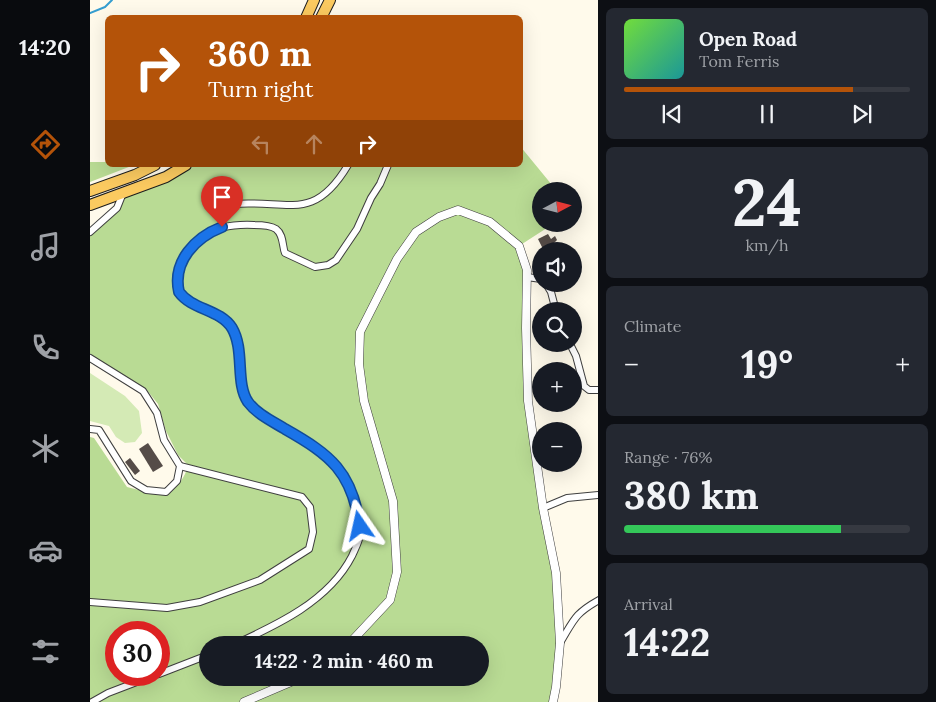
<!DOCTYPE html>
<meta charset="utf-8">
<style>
:root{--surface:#171b24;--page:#242831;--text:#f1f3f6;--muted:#9ea1a6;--line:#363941;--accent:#b45309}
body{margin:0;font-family:Lora,serif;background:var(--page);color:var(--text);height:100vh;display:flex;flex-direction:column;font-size:19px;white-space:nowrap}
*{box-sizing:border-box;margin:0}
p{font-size:16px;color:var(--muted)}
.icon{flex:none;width:28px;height:28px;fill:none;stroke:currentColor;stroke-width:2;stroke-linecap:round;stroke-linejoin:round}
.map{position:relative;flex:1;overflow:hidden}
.side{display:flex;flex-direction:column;gap:8px;padding:8px;background:#0d0f14;width:338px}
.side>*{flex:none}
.top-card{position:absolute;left:15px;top:15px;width:418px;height:152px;border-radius:8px;box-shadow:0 5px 20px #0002;background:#b45309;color:#fff;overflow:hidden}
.needle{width:32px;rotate:83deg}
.controls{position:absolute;left:442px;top:182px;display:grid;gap:10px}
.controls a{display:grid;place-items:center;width:50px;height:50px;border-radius:50%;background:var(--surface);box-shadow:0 5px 20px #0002;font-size:25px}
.speed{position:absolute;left:15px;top:621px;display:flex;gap:10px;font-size:25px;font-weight:700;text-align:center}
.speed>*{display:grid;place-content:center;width:65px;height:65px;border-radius:50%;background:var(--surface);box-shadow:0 5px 20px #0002;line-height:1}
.speed .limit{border:8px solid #d22;background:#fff;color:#111}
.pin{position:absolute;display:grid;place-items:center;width:42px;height:42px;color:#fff;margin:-51px -21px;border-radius:50% 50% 50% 0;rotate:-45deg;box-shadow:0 0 5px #0007}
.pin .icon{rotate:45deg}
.me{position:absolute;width:55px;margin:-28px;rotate:349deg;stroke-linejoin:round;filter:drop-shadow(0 0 4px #0008)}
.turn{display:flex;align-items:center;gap:18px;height:105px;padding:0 20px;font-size:22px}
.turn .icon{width:65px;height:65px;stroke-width:2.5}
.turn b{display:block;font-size:35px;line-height:42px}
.lanes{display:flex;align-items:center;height:48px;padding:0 20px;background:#0003;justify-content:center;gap:25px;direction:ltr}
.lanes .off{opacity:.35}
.big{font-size:38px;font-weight:700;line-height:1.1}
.side .tile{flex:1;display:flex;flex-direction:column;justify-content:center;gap:8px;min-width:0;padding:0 18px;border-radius:8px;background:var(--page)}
.side .dial{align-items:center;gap:0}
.dial b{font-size:65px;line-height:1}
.song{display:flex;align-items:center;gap:15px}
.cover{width:60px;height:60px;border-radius:8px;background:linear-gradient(135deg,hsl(100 70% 55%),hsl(180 70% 35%))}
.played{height:5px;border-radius:2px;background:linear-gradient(90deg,var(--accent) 80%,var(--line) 80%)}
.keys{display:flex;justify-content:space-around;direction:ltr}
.heat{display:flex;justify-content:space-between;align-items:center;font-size:28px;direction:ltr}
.charge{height:8px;border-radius:4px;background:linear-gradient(90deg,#34c759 76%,var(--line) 0)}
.trip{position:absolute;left:109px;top:636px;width:290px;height:50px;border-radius:25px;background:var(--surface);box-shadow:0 5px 20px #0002;font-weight:700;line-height:50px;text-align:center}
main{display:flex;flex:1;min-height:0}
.tab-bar{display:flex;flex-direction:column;width:90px;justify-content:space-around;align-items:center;background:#090b0e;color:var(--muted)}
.tab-bar .icon{width:35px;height:35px}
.tab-bar .selected{color:var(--accent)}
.tab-bar b{font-size:22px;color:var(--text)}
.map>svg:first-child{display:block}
.green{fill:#d4eab5}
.forest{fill:#b9db94;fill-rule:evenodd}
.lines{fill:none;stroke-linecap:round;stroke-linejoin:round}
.stream{stroke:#359dcf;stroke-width:2}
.building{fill:#554c48}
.minor-casing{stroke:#3f3f3f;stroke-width:8}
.tertiary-casing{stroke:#3f3f3f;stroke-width:9}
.primary-casing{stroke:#1d1d1d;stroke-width:12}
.minor{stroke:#fff;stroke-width:6}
.tertiary{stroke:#fff;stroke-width:8}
.primary{stroke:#fbca60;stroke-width:10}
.route-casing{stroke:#114b97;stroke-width:12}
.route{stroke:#1a73e8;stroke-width:9}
</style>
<main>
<nav class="tab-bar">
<b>14:20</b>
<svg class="icon selected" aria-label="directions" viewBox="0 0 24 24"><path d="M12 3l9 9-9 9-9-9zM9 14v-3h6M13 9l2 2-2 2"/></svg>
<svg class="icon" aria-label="music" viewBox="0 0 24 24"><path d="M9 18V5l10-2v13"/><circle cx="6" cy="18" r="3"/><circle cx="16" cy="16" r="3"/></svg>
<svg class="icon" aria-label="phone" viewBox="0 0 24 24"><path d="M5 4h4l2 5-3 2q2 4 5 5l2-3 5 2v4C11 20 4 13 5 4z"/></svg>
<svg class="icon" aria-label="climate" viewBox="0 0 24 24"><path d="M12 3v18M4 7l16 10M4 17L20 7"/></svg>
<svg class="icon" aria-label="car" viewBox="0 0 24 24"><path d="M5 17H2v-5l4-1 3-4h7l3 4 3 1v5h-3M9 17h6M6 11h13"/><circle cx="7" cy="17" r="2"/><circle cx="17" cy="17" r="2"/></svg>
<svg class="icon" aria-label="filters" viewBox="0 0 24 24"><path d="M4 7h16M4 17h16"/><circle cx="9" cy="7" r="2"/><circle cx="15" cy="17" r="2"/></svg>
</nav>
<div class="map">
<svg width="509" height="702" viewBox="0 0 509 702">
<rect width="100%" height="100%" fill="#fffaeb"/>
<path class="green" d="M0 373 35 396 49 411 52 433 45 442 35 443 26 437 19 426 0 421Z"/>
<g class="forest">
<path d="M430 146 462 185 463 191H451V224H463L429 246 435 264 438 401 466 573 468 625 463 702H0V437L4 438 37 487 61 493 78 495C88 486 95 478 98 465L88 455 76 431 68 404 56 389 0 357V232L27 208 33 193 96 165H430ZM26 632H69V675H26ZM118 645H390V678H118Z"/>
<path d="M17 162 18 165H44L0 182V162Z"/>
</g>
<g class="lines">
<path class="stream" d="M0 13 15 7 22 0"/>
</g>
<g class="building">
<path d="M458 234 461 239 465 236 467 240 464 243 467 250 464 251H454L448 239Z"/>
<path d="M58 443 73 466 63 472 49 449Z"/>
<path d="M40 458 50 471 45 475 35 462Z"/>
</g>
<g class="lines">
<defs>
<g id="minor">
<path d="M132 227C132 217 132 208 143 204 197 199 223 224 258 165"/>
<path d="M0 232 27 208 33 193"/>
<path d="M437 277 451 279"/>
<path d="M456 284 461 292 466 311"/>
<path d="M480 344 486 356 494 386 499 390H509"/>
<path d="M0 358 53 391 67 413 74 440 90 466 87 481 76 492 56 490 41 481 9 430 0 429"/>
<path d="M453 508 477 498 509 495"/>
<path d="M0 602 77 608 110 602 170 580 219 549 223 532 220 507 212 497 90 466"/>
<path d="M470 643C484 620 484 614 509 600"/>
<path d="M143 645C187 625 239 601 262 556 265 549 269 542 270 535 271 526 269 517 267 509 263 490 254 473 240 460 217 438 178 426 160 404 142 382 158 346 139 325 127 312 95 307 89 291 87 286 89 278 90 273 92 261 96 252 105 243 122 227 142 224 164 225 171 225 180 225 186 229 194 235 192 246 195 253L225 267 238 265 246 260 267 229 281 198 290 184 298 165"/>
<path d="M69 674 118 655"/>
<path d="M2 702 18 693 65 675"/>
</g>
<g id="tertiary">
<path d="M258 645 300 600 307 572 303 501 274 401 269 364 270 332 307 259 326 232 349 217 368 210 400 222 429 246 437 270 436 328 438 401 453 508 466 573 470 643 466 687 463 702"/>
<path d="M154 702 210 678"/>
</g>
<g id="primary">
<path d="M216 18 224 0"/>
<path d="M231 18 240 0"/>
<path d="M0 191 45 175 65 165"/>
<path d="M0 205 76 177 96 165"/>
</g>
</defs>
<use href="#minor" class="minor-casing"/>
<use href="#tertiary" class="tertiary-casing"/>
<use href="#primary" class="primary-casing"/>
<use href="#minor" class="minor"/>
<use href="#tertiary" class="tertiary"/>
<use href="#primary" class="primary"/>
</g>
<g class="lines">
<defs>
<path id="route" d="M132 227C106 237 82 261 89 292 102 310 130 309 142 328 155 350 145 383 158 402 167 414 182 421 195 429 241 455 262 472 270 526"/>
</defs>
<use href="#route" class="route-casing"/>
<use href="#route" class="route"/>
</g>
</svg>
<div class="controls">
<a><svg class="needle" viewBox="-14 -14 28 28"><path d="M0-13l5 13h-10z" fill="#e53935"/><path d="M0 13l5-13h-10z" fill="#9ea1a6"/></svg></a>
<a><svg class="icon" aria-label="sound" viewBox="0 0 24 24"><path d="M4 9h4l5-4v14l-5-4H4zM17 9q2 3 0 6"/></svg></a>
<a><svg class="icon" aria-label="search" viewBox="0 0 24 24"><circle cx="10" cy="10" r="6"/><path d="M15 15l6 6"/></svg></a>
<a>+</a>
<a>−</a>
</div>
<div class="speed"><div class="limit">30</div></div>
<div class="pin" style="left:132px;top:227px;background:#d93025"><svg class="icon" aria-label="arrive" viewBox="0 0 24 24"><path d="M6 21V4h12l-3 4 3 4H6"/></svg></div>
<svg class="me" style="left:270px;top:526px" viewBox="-20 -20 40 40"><path d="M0-17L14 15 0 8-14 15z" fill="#1a73e8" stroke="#fff" stroke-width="4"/></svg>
<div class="trip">14:22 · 2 min · 460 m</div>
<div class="top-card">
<div class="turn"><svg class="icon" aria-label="right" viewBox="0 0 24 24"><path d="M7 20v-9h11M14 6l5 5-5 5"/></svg><div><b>360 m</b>Turn right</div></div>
<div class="lanes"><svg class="icon off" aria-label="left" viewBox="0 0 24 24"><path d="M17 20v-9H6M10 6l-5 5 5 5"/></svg><svg class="icon off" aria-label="ahead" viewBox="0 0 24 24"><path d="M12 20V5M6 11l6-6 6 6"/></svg><svg class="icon" aria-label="right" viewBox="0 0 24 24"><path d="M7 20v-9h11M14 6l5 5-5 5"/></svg></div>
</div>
</div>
<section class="side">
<div class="tile">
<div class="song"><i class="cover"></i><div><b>Open Road</b><p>Tom Ferris</p></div></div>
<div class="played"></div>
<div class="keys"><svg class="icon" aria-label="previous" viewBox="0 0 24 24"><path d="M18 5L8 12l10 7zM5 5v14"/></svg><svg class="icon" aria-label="pause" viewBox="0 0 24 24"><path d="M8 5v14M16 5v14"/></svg><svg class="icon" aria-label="next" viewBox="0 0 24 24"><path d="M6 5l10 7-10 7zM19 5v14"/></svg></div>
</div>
<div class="tile dial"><b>24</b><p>km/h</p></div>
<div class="tile"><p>Climate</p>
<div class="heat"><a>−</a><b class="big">19°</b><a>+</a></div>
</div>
<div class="tile"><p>Range · 76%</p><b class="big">380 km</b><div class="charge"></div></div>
<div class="tile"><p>Arrival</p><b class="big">14:22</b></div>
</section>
</main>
